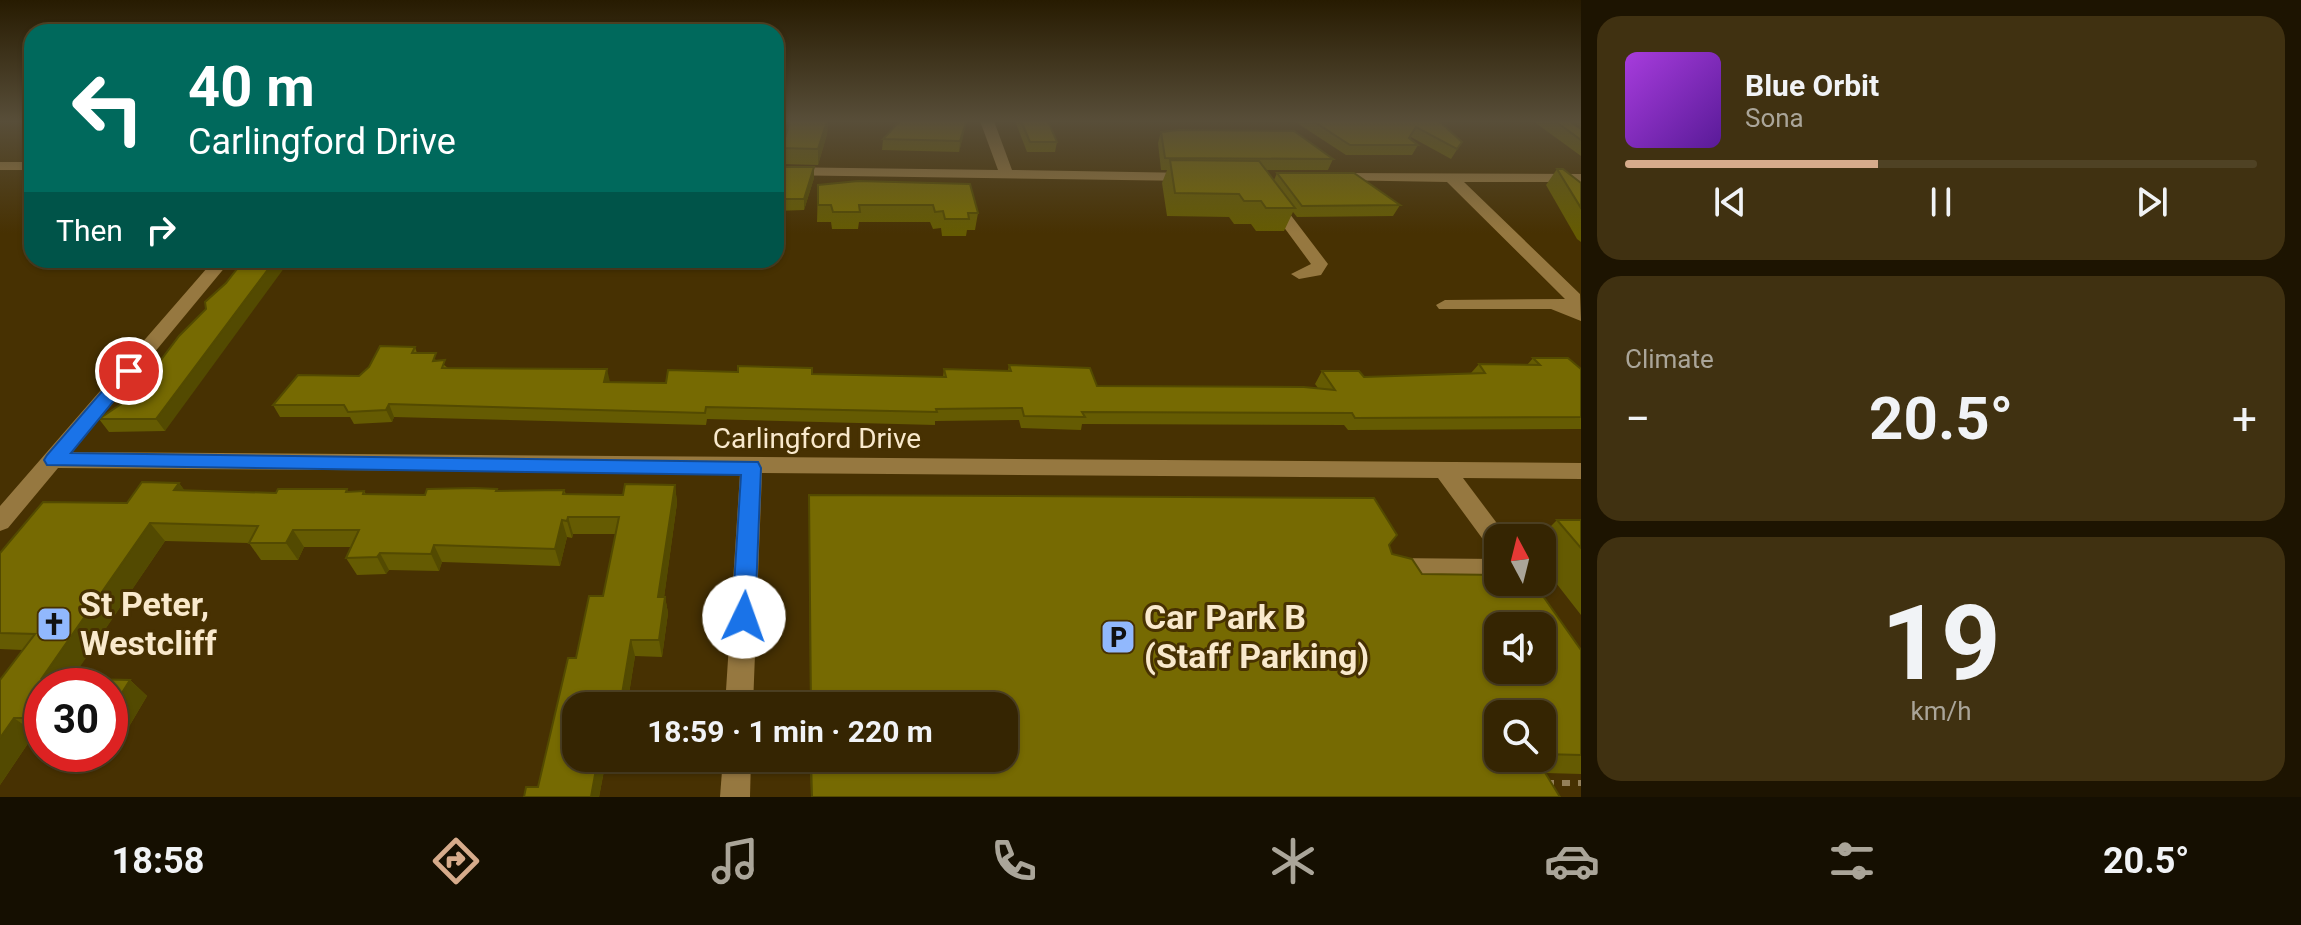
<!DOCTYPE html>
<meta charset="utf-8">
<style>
:root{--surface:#352502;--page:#403111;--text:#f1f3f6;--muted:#aaa599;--line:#4f4224;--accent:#d6ab8b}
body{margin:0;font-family:Roboto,sans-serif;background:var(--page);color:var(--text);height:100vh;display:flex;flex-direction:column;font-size:30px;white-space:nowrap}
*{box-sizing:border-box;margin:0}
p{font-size:26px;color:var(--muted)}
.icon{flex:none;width:44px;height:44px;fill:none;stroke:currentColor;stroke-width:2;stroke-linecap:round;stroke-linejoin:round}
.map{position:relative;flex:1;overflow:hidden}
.drawer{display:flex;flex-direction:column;gap:16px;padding:16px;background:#1d1401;width:720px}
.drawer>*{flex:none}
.banner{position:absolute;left:24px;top:24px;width:760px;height:244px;border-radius:24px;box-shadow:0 2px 6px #0004,0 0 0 2px var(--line);background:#00695c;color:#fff;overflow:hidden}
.needle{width:52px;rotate:353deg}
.fabs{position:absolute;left:1484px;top:524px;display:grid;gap:16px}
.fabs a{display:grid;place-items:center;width:72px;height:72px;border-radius:16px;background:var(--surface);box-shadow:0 2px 6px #0004,0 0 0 2px var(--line);font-size:40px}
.speed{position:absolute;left:24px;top:668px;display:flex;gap:16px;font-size:40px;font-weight:700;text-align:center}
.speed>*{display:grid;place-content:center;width:104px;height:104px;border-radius:50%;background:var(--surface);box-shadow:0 2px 6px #0004,0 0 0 2px var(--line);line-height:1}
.speed .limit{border:12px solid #d22;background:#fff;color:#111}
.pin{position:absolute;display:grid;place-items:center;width:68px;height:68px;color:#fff;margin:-34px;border:4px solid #fff;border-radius:50%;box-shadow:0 2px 8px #0007}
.me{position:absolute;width:88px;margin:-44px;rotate:3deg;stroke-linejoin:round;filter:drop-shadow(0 0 6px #0008)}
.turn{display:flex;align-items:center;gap:28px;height:168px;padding:0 32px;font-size:36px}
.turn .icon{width:104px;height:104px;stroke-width:2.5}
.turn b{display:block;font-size:56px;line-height:68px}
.then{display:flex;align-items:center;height:76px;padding:0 32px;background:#0003;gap:16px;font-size:30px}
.big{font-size:60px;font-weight:700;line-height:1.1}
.drawer .widget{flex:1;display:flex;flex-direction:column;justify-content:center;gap:12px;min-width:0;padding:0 28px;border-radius:24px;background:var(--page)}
.drawer .dial{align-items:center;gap:0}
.dial b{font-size:104px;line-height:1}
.song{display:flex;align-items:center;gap:24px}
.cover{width:96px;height:96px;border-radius:12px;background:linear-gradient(135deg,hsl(280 70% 55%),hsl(270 70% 35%))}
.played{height:8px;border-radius:4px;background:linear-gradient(90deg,var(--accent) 40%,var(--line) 40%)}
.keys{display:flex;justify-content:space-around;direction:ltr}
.heat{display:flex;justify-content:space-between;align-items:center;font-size:44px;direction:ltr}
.trip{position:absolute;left:562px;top:692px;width:456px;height:80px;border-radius:24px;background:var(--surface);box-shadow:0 2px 6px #0004,0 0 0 2px var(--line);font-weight:700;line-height:80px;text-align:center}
.dock{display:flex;height:128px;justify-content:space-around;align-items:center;background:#150f01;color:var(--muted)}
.dock .icon{width:56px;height:56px}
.dock .current{color:var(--accent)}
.dock b{font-size:36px;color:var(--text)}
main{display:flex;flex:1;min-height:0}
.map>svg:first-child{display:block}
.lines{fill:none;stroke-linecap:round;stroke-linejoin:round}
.path{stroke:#948059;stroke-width:6;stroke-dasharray:8 8;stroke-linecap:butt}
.minor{fill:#967840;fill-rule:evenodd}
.wall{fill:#655b02;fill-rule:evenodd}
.shaded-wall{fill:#534a01}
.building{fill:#766a02;stroke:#534a01;stroke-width:2;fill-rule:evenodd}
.route{fill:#1a73e8;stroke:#114b97;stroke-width:2}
.labels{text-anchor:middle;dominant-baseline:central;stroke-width:6;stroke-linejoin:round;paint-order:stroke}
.street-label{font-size:28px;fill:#f9e9cc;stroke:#473102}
.near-poi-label{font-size:34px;font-weight:bold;fill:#f9e9cc;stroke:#473102;text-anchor:start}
</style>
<main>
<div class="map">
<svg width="1581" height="797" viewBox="0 0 1581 797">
<rect width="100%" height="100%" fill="#473102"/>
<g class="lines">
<path class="path" d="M1546 783H1581"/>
<g class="minor">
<path d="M980 121H994L1012 170 1192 173 1199 177 1192 181 776 175V167L998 170Z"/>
<rect x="0" y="162" width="32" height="8"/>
<path d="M1336 173 1581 174V182H1464L1580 294 1581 321 1551 309H1439L1436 305 1445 300 1565 299 1447 182 1331 180V174Z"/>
<path d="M1272 195 1277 197 1328 264 1321 275 1299 279 1291 274 1311 264 1264 200Z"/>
<path d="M214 260H231L72 452 1581 463V479L1463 478 1508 538H1498V552L1490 549 1438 478 762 473 753 706H725L740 473 58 468 8 528 0 531V506Z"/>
<path d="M1390 558 1498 559V579L1390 578 1381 575 1378 568 1381 561Z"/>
<path d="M723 758H751L750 797H720Z"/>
</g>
</g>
<g class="wall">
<path d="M790 121H828L827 134 818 165 782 164V148Z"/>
<path d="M1015 121H1048L1057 142 1055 152H1027Z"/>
<path d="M1294 121H1439L1462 142 1451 159 1411 137 1410 139 1418 145 1412 155H1346Z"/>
<path d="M1533 121H1569L1581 129V156Z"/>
<path d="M1572 121H1581V128Z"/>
<path d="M966 122 959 152 882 150 883 139Z"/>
<path d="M1161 132 1333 159 1328 170H1266L1274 180 1277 173 1400 205 1393 216 1297 217 1293 212 1284 231H1256L1251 224H1234L1229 217 1167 216 1162 183 1167 170H1161L1158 143Z"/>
<path d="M814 167V178L804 210 776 211V172Z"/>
<path d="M1557 169 1581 183V242L1577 239 1546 185Z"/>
<path d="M818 185 978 213 975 230H967L966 236H942L941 228 933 229 930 222H859L858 229H832L831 222H817Z"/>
<path d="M226 283 165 431 109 432 99 419 130 398 206 309Z"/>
<path d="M415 347 417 353 439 361 448 368 610 382 666 383 812 374 943 377 944 369 1008 371 1009 365 1097 386 1318 388 1315 384 1322 371 1364 377 1471 373 1479 364 1527 365 1533 358 1581 369V429L1348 430 1344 425 1082 424 1081 430 1021 428 1019 420 935 421V425L707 419 706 425 394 417 392 422 354 424 350 417H280L273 405 359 376Z"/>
<path d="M142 482 179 483 184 490 276 493 278 489H347L348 492 364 491 366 494 425 495 427 489 474 488 497 489 499 491 564 490 566 494 623 495 625 484 675 485 677 503 664 597H665L668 613 662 657 635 656 627 706H576V758H618V761L606 760 599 797H524L526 787H538L568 658H576L589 596H603L616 534H573L572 538 567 537 560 566 442 562 439 571 389 570 386 574 357 575 346 558 352 547H304L298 560H261L249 543 165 541 71 679 130 680 147 696 124 735H110V686H42V733H35L0 785V680L23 650 0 649V553L43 502 127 503Z"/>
<path d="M809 495 1389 545 1392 554 1422 574 1581 650V774L1545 773 1560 797H811L810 758H1004V706H810ZM1542 714V758H1498Z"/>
<path d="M1557 520H1581V615L1542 565V538H1539Z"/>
</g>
<g class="shaded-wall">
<path d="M827 121V134L818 165V149Z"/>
<path d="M966 122 964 133 959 152 960 141Z"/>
<path d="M814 167V178L804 210V199Z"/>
<path d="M275 260H290L165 431 156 419Z"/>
<path d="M607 369 610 382 607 395 604 382Z"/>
<path d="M389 404 394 417 392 422 386 410Z"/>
<path d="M179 483 192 500 174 490Z"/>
<path d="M675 485 677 503 662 613 658 597Z"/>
<path d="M568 517 573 534 572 538 567 521Z"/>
<path d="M562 520 567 537 560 566 555 549Z"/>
<path d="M150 523 165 541 67 686 42 678Z"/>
<path d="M293 530 304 547 298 560 286 543Z"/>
<path d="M434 545 442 562 439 571 431 554Z"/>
<path d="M380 553 389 570 386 574 377 557Z"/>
<path d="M665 597 668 613 662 657 659 640Z"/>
<path d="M631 640 635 656 627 706H620Z"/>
<path d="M130 680 147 696 124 735 110 724V712Z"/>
<path d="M14 718 35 733 0 785V738Z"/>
<path d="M598 758H605L606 760 599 797H591Z"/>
</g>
<g class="building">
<path d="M790 121H827L818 149 782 148Z"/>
<path d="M900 121H965L966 122 960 141 883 139Z"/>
<path d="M1021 121H1048L1057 142H1030Z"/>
<path d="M1313 121H1439L1462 142 1457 149 1416 127 1409 138 1418 145H1350Z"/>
<path d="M1555 121H1569L1581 129V140Z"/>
<path d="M1179 130 1294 131 1333 159 1165 158 1161 132Z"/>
<path d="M1170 160 1259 161 1295 208H1266L1261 201H1244L1239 194 1175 193Z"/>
<path d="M778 167H814L804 199H776V172Z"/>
<path d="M1557 169H1563L1581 183V208Z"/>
<path d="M1277 173H1354L1400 205 1302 206Z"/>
<path d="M858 181 970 184 978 213H968L969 219H945L943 211 935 212 933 205H859L860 212H833L831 205H818V185Z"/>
<path d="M244 260H275L156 419H99L130 398 131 393 142 385 179 336 206 309 205 302 226 283Z"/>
<path d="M380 346 415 347 412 353H436L433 361 445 360 442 368 607 369 604 382 666 383 668 370 738 372V366L812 368V374L946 377 944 369 1011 371 1009 365 1090 368 1097 386 1304 387 1335 390 1322 371H1359L1364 377 1485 373 1479 364 1540 365 1533 358H1568L1581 369V417L1355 418 1352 413 1082 412 1085 417 1024 416 1022 408 936 409 937 412 706 407 705 413 389 404 386 410 348 412 344 405H273L298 375 359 376 369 367Z"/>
<path d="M142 482 179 483 174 490 276 493 278 489H347L346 492 364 491 363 494 425 495 427 489 474 488 497 489 496 491 564 490 563 494 623 495 625 484 675 485 658 597H665L659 640H631L620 706H576V758H598L591 797H524L526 787H538L568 658H576L589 596H603L619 517H568L567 521 562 520 555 549 434 545 431 554 380 553 377 557 346 558 359 530H293L286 543H249L258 526 150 523 42 678 130 680 110 712V686H42V718H14L0 738V680L35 634 0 633V553L43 502 127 503Z"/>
<path d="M809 495 1374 498 1397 535 1389 545 1392 554 1412 559 1422 574 1498 575V582H1533L1581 650V755L1542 754V714H1498V758H1536L1560 797H812L811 758H1004V706H811ZM1498 626H1542V670H1498Z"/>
<path d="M1557 520H1581V548Z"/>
</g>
<linearGradient id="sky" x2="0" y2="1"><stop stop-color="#271b01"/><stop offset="0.52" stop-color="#584e39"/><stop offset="1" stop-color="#584e39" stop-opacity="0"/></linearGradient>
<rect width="1581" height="233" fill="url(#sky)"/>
<path class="route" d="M129 365 135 367 138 371 135 375 71 453 758 462 761 468 755 617 752 624 744 627 736 624 732 617 741 475 47 465 44 460 47 455 123 367Z"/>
<defs>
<symbol id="church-square" viewBox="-11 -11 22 22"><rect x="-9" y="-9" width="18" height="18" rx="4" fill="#91b8fd" stroke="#473102"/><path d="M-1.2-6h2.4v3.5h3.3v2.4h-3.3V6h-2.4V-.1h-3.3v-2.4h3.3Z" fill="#111"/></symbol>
<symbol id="parking-square" viewBox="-11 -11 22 22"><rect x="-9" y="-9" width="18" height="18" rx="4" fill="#91b8fd" stroke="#473102"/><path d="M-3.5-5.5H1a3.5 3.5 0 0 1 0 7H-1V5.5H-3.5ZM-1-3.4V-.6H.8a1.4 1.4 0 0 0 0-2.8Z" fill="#111"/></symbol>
</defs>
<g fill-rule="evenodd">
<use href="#church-square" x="34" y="604" width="40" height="40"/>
<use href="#parking-square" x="1098" y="617" width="40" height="40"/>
</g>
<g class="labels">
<g class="street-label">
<text x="817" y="438">Carlingford Drive</text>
</g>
<g class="near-poi-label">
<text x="80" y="604">St Peter,<tspan x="80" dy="39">Westcliff</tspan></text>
<text x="1144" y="617">Car Park B<tspan x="1144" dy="39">(Staff Parking)</tspan></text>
</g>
</g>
</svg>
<div class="fabs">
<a><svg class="needle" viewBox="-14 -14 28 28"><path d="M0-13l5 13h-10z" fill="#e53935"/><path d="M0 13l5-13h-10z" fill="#aaa599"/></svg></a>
<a><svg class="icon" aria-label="sound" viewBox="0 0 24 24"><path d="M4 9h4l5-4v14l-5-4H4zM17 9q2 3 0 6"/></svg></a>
<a><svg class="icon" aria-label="search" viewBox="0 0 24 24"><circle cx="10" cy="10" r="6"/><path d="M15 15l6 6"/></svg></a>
</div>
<div class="speed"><div class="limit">30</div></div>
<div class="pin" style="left:129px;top:371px;background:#d93025"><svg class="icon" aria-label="arrive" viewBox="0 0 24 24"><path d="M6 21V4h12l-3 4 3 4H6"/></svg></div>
<svg class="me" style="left:744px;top:617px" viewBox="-20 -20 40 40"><circle r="19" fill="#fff"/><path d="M0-13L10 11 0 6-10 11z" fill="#1a73e8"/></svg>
<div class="trip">18:59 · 1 min · 220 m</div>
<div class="banner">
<div class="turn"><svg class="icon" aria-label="left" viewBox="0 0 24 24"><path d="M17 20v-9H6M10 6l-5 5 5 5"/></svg><div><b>40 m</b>Carlingford Drive</div></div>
<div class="then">Then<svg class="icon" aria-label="right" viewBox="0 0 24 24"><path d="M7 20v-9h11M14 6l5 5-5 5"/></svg></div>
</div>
</div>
<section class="drawer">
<div class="widget">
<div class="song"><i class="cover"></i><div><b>Blue Orbit</b><p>Sona</p></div></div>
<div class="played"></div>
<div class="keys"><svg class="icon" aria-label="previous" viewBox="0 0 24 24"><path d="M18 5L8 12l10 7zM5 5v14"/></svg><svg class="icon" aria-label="pause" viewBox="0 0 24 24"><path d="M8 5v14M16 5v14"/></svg><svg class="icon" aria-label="next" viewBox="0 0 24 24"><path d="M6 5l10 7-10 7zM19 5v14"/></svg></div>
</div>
<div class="widget"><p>Climate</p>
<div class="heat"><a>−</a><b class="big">20.5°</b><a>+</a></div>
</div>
<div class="widget dial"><b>19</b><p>km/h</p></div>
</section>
</main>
<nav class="dock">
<b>18:58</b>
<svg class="icon current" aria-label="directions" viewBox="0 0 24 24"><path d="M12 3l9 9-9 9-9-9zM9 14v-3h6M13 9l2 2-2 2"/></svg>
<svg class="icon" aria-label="music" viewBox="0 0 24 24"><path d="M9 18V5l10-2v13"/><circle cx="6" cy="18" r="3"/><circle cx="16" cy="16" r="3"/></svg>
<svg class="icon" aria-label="phone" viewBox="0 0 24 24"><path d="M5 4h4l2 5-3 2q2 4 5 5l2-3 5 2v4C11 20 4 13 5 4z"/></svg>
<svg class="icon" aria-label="climate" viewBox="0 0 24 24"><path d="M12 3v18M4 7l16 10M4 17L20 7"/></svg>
<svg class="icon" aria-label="car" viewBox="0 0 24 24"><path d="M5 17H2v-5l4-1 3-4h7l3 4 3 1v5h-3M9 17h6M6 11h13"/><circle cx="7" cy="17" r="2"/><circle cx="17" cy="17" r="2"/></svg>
<svg class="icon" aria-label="filters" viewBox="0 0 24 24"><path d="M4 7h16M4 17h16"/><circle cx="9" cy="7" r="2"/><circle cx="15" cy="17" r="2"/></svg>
<b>20.5°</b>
</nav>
